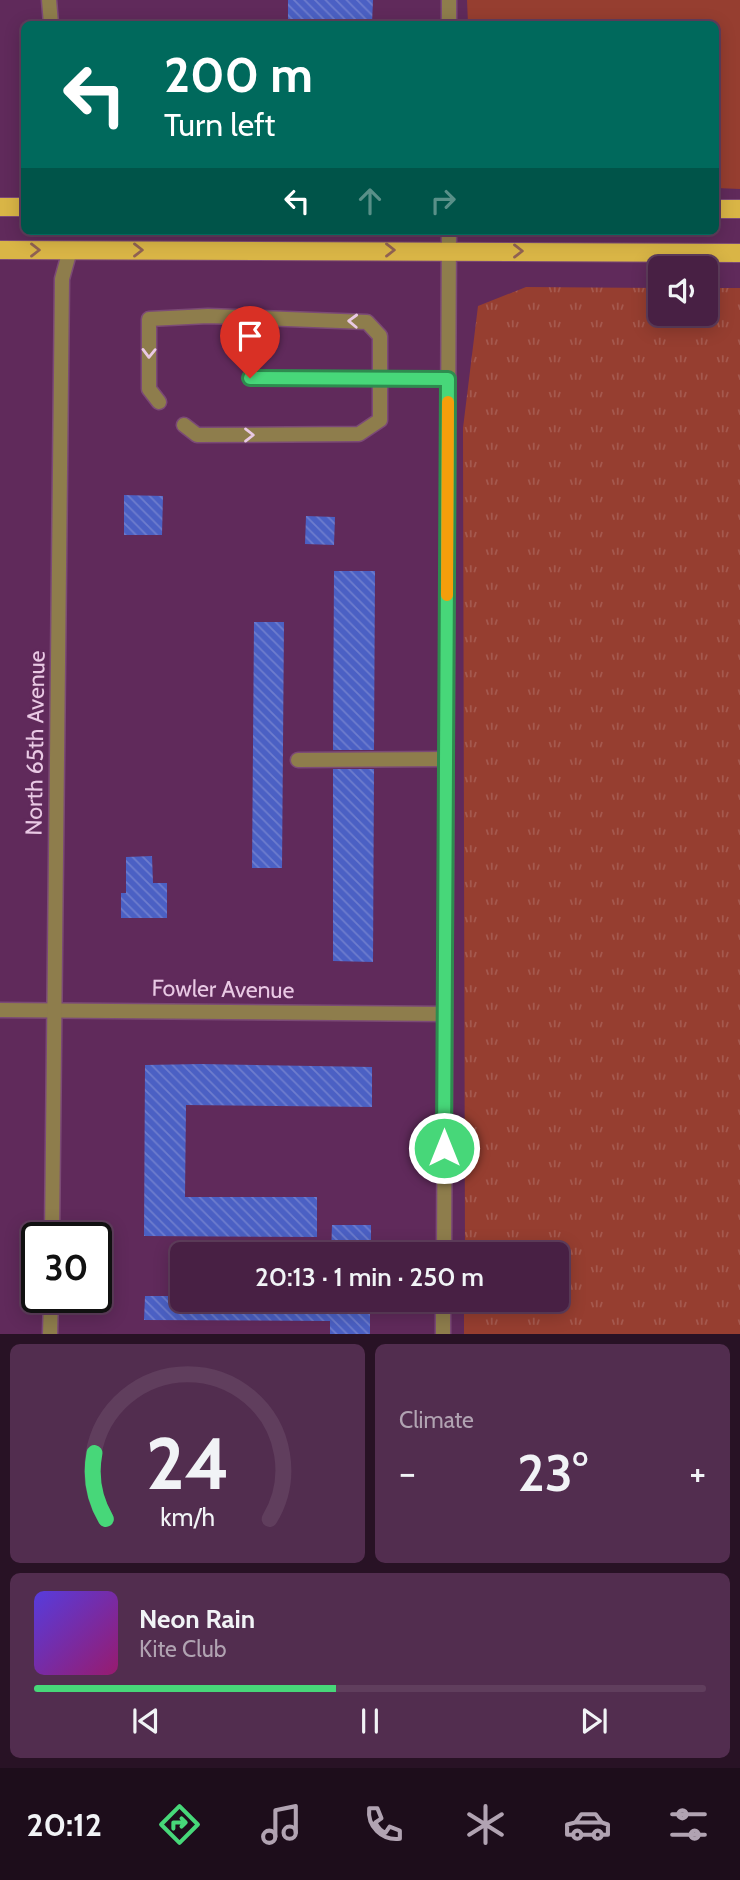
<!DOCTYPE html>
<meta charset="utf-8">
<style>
:root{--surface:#482044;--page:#522d4f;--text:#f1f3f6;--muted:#b1a3b2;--line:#603e5d;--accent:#47d779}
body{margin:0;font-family:Cabin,sans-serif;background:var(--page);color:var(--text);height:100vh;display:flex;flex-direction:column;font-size:26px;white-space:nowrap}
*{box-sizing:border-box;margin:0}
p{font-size:23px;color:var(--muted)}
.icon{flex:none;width:38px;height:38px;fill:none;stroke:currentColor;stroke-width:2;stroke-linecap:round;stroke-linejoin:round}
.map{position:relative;height:1334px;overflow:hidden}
.panel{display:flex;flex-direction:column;gap:10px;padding:10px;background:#281225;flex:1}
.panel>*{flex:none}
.hud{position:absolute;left:21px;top:21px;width:698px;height:214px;border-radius:10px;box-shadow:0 4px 18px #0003,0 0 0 2px var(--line);background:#00695c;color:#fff;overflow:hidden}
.tools{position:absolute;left:648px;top:256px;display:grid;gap:14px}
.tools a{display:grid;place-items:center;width:70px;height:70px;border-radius:10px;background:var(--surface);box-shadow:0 4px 18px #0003,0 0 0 2px var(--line);font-size:35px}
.speed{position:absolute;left:21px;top:1222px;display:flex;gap:14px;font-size:35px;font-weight:700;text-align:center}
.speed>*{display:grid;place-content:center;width:91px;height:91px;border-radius:50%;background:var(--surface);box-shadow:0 4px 18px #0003,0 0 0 2px var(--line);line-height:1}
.speed .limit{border:4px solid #111;border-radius:10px;background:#fff;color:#111}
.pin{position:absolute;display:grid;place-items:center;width:60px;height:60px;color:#fff;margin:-72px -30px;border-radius:50% 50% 50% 0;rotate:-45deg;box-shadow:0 0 7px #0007}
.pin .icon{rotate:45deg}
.me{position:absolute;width:77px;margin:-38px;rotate:0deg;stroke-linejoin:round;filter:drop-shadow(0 0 5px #0008)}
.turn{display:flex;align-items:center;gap:24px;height:147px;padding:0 28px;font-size:32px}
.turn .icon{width:91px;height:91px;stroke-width:2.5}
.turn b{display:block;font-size:49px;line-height:60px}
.lanes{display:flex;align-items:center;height:66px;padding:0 28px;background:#0003;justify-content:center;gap:35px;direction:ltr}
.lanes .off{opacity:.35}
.big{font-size:52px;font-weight:600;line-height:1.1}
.panel .card{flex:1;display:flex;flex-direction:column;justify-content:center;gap:10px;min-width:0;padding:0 24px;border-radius:10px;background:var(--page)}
.panel .dial{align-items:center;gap:0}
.dial svg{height:182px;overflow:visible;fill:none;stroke:var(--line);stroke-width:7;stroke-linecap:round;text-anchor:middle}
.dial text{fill:var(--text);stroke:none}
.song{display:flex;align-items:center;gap:21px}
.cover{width:84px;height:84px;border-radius:10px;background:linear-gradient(135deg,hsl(250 70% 55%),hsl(320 70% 35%))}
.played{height:7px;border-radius:4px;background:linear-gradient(90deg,var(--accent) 45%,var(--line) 45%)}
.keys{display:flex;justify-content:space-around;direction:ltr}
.heat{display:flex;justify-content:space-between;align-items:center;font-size:38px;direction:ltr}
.panel .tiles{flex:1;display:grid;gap:10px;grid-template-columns:1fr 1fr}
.card:last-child{grid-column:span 2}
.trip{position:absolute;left:170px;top:1242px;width:399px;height:70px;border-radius:10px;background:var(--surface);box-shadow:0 4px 18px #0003,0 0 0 2px var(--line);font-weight:600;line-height:70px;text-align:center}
.menu{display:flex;height:112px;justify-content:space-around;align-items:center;background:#1d0d1b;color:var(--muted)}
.menu .icon{width:49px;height:49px}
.menu .selected{color:var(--accent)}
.menu b{font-size:32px;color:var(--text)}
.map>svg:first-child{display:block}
.grass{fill:url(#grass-tufts)}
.park{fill:#963e30}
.building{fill:url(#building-back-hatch)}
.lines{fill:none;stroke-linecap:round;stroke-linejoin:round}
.lane-casing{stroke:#7b4a76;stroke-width:17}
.street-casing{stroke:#7b4a76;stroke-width:17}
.primary-casing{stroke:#7b4a76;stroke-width:20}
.lane{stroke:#8e7d4c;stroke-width:14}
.street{stroke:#8e7d4c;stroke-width:14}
.primary{stroke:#d9b546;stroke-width:18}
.oneway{stroke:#906253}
.oneway2{stroke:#e9c9e4}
.route-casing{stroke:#2e8c4f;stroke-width:18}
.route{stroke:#47d779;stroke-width:12}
.slow{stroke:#f59e0b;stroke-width:12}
.labels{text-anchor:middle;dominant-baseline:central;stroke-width:5;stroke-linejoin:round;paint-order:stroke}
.street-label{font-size:23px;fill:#e9c9e4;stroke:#602a5b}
</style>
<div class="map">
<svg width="740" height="1334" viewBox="0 0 740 1334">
<defs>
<pattern id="grass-tufts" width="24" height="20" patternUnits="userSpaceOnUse" patternTransform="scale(1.75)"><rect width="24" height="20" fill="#963e30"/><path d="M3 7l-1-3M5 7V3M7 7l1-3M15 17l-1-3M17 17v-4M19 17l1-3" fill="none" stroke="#a5594e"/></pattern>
<pattern id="building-back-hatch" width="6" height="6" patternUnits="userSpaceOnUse" patternTransform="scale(1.75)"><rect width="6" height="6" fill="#4b60c4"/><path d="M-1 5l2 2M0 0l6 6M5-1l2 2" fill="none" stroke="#6e7dce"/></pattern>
</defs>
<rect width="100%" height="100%" fill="#602a5b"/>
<path class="grass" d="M526 287 660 288V313H705V288H740V1334H464V1300H556V1255H465L463 428 478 306Z"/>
<path class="park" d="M467 0H740V189L716 188V24H468Z"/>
<g class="building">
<path d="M288 0H373L372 24H288Z"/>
<path d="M124 495 163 496 162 535H124Z"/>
<path d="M306 516 335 517 334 545 305 544Z"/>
<path d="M334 571H375L374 750H333Z"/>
<path d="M254 622H284L282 868H252Z"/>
<path d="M333 769H374L373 962 333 961Z"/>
<path d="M152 856 153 883H167V918H121V893H126V857Z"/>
<path d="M201 1064 372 1067V1107L186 1105 185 1197H317V1237L144 1236 145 1065Z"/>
<path d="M332 1225H371V1255H331Z"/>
<path d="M145 1296H182V1300H370V1334H330V1321L144 1320Z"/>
</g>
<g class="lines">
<defs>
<g id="lane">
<path d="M250 378 448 379"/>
<path d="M159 402 149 389V319L208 316 367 322 380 336V420L359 434 197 435 184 425"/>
</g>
<g id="street">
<path d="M49 0 51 24"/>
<path d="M449 24V0"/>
<path d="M298 760 446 759"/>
<path d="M0 1010 445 1014"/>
<path d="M52 1237 62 279 70 250"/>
<path d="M444 1255 449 231"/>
<path d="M50 1334 51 1297"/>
<path d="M443 1334V1300"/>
</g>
<g id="primary">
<path d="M0 207H24"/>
<path d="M716 209H740"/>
<path d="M0 250 740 253"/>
</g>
</defs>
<use href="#lane" class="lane-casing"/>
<use href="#street" class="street-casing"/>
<use href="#primary" class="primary-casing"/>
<use href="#lane" class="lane"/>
<use href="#street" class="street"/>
<use href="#primary" class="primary"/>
</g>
<defs><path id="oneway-chevron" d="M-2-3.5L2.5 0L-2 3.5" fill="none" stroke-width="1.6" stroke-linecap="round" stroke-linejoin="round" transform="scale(1.75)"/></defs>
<g class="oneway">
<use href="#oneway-chevron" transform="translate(35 250)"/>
<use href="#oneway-chevron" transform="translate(138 250)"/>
<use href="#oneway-chevron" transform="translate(390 250)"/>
<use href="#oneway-chevron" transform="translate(518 251)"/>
</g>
<g class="oneway2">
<use href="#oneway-chevron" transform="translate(353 321) rotate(-178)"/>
<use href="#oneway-chevron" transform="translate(149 353) rotate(91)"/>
<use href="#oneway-chevron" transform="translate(249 435)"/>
</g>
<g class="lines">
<defs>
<path id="route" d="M250 378 448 379 444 1148"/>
</defs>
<use href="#route" class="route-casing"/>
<use href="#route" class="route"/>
<path class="slow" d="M447 595 448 402"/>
</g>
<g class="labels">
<g class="street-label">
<text transform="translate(35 743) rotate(-89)">North 65th Avenue</text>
<text transform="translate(223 989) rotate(1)">Fowler Avenue</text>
</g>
</g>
</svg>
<div class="tools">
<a><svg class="icon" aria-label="sound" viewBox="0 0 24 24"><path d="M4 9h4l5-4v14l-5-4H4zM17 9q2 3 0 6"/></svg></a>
</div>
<div class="speed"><div class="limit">30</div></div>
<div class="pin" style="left:250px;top:378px;background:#d93025"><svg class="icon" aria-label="arrive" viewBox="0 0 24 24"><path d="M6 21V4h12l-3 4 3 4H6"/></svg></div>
<svg class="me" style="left:444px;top:1148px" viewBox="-20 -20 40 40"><circle r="17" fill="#47d779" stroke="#fff" stroke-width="3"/><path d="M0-11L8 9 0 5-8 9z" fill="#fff"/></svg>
<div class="trip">20:13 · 1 min · 250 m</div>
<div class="hud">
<div class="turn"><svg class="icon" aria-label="left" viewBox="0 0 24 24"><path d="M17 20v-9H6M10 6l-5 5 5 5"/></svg><div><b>200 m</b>Turn left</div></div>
<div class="lanes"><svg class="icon" aria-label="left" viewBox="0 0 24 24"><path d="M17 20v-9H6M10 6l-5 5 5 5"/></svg><svg class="icon off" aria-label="ahead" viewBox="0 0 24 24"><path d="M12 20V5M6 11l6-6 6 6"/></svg><svg class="icon off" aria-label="right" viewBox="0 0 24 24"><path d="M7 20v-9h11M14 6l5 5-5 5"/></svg></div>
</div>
</div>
<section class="panel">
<div class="tiles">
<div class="card dial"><svg viewBox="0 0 100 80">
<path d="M14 69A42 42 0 1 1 86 69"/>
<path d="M14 69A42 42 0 0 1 9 40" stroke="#47d779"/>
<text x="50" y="56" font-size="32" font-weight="700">24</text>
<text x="50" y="72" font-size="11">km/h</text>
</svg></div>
<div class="card"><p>Climate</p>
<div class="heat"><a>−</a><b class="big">23°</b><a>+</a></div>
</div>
<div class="card">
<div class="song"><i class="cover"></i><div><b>Neon Rain</b><p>Kite Club</p></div></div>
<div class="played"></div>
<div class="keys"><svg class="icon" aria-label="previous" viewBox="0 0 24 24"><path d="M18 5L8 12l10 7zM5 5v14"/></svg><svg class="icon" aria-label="pause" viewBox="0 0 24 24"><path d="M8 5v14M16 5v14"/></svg><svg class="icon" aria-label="next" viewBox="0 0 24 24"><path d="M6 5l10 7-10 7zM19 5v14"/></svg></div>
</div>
</div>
</section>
<nav class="menu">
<b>20:12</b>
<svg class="icon selected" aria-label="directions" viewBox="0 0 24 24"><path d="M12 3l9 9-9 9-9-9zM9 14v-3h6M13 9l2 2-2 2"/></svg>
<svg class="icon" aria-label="music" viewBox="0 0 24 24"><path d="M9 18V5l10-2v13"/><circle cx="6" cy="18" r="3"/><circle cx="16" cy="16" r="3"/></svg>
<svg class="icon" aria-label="phone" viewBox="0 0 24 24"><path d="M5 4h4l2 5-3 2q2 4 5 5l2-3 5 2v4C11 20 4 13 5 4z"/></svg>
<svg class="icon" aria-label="climate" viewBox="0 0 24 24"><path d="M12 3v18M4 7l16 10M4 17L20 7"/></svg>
<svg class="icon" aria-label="car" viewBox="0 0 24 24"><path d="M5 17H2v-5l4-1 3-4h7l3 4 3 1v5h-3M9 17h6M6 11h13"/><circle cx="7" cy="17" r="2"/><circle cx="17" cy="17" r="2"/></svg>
<svg class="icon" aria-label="filters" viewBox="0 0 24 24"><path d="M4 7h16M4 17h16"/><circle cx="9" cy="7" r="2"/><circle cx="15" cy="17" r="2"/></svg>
</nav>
